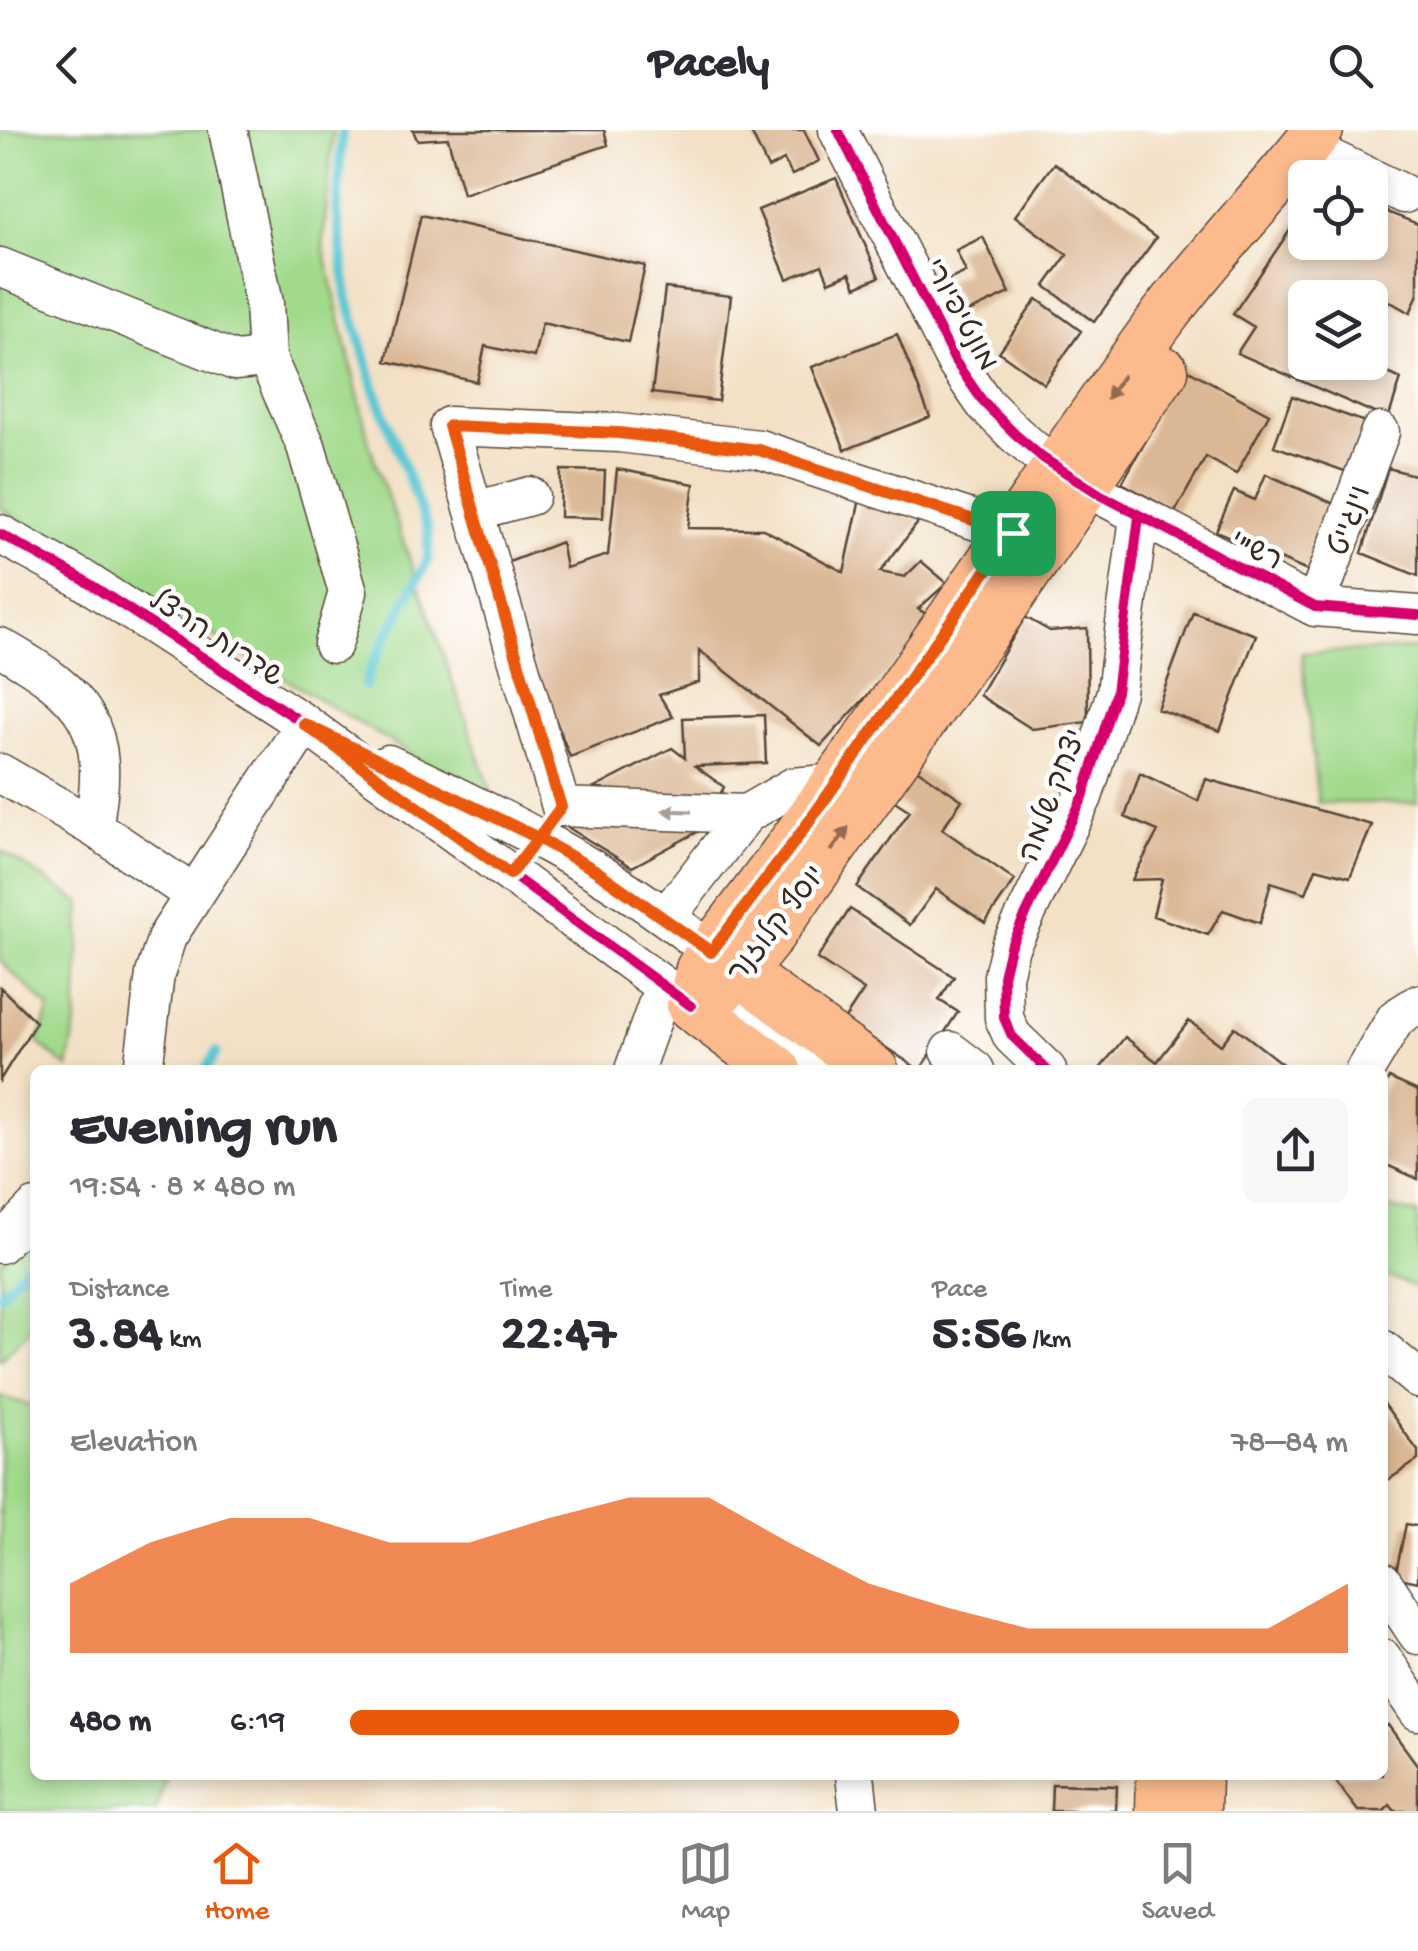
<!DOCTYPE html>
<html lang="en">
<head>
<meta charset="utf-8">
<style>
	:root { --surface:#fff; --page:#f7f7f7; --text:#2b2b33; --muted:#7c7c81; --line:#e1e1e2; --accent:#ea580c }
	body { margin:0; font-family:"Gochi Hand","Playpen Sans Hebrew",sans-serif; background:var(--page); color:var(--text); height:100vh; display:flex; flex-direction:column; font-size:38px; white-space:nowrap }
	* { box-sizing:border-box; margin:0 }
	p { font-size:32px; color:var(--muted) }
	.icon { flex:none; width:55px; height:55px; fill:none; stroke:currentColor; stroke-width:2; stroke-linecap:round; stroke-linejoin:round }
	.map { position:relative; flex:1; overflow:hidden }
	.sheet { position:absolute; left:30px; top:935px; width:1358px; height:715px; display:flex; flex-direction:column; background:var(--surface); border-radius:15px; box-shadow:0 5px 15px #0003 }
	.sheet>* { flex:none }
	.fabs { position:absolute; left:1288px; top:30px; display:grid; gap:20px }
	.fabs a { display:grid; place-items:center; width:100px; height:100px; border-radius:15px; background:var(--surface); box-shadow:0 5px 15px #0003; font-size:50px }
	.pin { position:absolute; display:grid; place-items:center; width:85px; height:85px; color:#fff; margin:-42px; border-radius:20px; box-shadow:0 5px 15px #0006 }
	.round { display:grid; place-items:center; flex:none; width:105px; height:105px; border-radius:15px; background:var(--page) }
	.head { display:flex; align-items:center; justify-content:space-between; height:170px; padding:0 40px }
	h1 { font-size:55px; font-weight:700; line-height:75px }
	.figures { display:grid; grid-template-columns:repeat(3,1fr); gap:15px; height:170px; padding:10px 40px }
	.figures div { display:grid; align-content:center }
	.figures b { font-size:50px; font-weight:700 }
	.figures small { font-size:28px; font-weight:400 }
	.figures p { font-size:28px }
	.chart { height:280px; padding:20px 40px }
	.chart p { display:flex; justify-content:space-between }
	.chart svg { width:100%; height:180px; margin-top:10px; fill:var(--accent); opacity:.7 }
	ul { padding:0 40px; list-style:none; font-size:32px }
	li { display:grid; grid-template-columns:160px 120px 1fr; align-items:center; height:75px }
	li i { height:25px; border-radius:12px; background:var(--accent) }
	header { display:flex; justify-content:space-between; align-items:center; height:130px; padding:0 40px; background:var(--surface); font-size:45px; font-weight:700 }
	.dock { display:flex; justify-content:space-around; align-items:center; height:140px; border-top:2px solid var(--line); background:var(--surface); font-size:28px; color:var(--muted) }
	.dock a { display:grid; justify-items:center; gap:5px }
	.dock .active { color:var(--accent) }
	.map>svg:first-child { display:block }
	.green { fill:#a2da8c; stroke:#6e8255; stroke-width:2.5 }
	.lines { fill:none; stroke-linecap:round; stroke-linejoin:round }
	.stream { stroke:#5bc7d4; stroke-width:10 }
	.building { fill:#dbb895 }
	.minor-casing { stroke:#574537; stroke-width:41 }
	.major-casing { stroke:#574537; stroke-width:51 }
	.minor { stroke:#fff; stroke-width:38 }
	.major { stroke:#fcba8d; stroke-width:48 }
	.cycleway-casing { stroke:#fff; stroke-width:16 }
	.cycleway { stroke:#d6006c; stroke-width:10 }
	.oneway { fill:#926b50 }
	.oneway2 { fill:#a79f9a }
	.route-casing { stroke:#fff; stroke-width:20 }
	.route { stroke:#ea580c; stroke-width:12 }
	.labels { text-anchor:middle; stroke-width:9; stroke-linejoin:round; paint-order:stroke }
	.street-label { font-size:30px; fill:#3b2a1e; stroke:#fff }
</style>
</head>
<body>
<header><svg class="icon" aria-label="back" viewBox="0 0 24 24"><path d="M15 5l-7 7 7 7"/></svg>Pacely<svg class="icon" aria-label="search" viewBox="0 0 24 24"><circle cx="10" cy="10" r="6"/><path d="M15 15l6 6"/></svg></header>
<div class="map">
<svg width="1418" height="1681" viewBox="0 0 1418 1681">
	<rect width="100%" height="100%" fill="#fff"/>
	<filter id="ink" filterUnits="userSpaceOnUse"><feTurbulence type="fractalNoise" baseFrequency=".01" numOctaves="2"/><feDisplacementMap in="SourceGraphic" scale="20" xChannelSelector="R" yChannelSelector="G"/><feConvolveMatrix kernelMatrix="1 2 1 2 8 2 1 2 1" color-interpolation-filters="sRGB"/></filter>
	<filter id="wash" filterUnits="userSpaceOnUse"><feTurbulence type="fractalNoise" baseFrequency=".0048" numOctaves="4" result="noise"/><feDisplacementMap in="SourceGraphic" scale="40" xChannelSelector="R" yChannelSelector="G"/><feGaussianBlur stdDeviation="2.25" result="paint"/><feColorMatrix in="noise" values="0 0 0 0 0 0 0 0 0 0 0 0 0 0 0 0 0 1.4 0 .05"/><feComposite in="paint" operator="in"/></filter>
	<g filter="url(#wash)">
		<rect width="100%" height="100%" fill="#f3e1c6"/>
		<path class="green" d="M 0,0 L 333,0 L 323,115 L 370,317 L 496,675 L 0,378 Z
			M 1418,519 L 1418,673 L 1318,673 L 1302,523 Z
			M 0,720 L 81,773 L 76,893 L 68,938 L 38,913 L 50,878 L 0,831 Z
			M 1383,1078 L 1418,1084 L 1418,1158 L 1383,1145 Z
			M 35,1095 L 35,1194 L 0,1230 L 0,1133 Z
			M 0,1266 L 35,1277 L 35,1645 L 166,1645 L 156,1681 L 0,1681 Z"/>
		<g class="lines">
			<path class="stream" d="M 342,0 L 337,80 L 347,166 L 375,260 L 428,400 L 428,429 L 372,535 L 365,556
				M 205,940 L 216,923
				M 0,1165 L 35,1126"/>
		</g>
		<g id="blocks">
			<path class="building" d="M 413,0 L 604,0 L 608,15 L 463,64 L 448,8 L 417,10 Z
				M 750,0 L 804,0 L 819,31 L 792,45 L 784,30 L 768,38 Z
				M 1054,33 L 1156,108 L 1094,192 L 1045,156 L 1067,125 L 1015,86 Z
				M 836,48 L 879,147 L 856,157 L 850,143 L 829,152 L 822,135 L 787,149 L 758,80 Z
				M 1305,78 L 1305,112 L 1370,112 L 1370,102 L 1382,80 L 1418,94 L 1418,164 L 1410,183 L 1369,160 L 1367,168 L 1305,168 L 1305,232 L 1365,232 L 1401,249 L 1388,289 L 1237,223 L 1254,197 L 1233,184 Z
				M 421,85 L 645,136 L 628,212 L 542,193 L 534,227 L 485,216 L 477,252 L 386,231 Z
				M 983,107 L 1010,163 L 964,184 L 948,150 L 966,142 L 956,120 Z
				M 665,158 L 731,166 L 718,271 L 652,263 Z
				M 1037,169 L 1081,201 L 1044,254 L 999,222 Z
				M 897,204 L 930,287 L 845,320 L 812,237 Z
				M 1172,231 L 1269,284 L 1236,344 L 1206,327 L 1175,382 L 1122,353 L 1148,307 Z
				M 1292,266 L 1368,293 L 1350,343 L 1274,316 Z
				M 1388,338 L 1418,346 L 1418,446 L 1362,423 Z
				M 617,339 L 694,354 L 688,398 L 763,399 L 844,442 L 860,369 L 920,390 L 880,442 L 905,447 L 921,431 L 947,453 L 918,479 L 936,490 L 821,616 L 699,520 L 699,552 L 659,565 L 673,587 L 570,627 L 496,437 L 561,412 L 566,438 L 608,425 Z
				M 561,340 L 605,341 L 603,388 L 560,387 Z
				M 1266,344 L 1343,378 L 1314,444 L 1216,401 L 1234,361 L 1255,370 Z
				M 1193,482 L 1256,505 L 1220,601 L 1157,579 Z
				M 1025,487 L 1050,501 L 1087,498 L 1088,592 L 1032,599 L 979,565 Z
				M 764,585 L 766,633 L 695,636 L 724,657 L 701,700 L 632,737 L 564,695 L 587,662 L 672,618 L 685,628 L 683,588 Z
				M 915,638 L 962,670 L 942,699 L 1015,750 L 985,793 L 936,759 L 910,795 L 857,757 L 910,681 L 893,670 Z
				M 1140,643 L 1198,671 L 1206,649 L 1372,695 L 1350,747 L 1316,738 L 1306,763 L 1271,752 L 1260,793 L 1223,780 L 1208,805 L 1153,786 L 1162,749 L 1132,750 L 1158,701 L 1125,687 Z
				M 850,779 L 954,847 L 939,870 L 958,882 L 920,940 L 844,890 L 864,860 L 817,829 Z
				M 0,857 L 36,892 L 0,950 Z
				M 1189,891 L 1221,915 L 1235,897 L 1290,940 L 1099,940 L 1125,907 L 1157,932 Z
				M 1389,948 L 1418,961 L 1418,1049 L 1382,1033 L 1382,964 Z
				M 1382,1271 L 1418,1321 L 1418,1330 L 1382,1354 Z
				M 1406,1394 L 1418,1396 L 1418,1452 L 1395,1447 Z
				M 1388,1595 L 1418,1636 L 1418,1681 L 1395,1681 L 1390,1675 L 1384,1681 L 1358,1681 L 1331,1645 L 1382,1645 L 1382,1599 Z
				M 1052,1654 L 1117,1656 L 1116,1681 L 1051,1681 Z"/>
		</g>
	</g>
	<g filter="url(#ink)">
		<use href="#blocks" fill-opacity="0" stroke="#574537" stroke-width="2.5"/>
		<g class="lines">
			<g class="minor-casing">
				<path id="minor" d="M 228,0 L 264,173 L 267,228 L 306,316 L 348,462 L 333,514
					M 838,0 L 955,231 L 984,273 L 1015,304 L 1043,328 L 1101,365 L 1315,477 L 1418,485
					M 1306,17 L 1404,64
					M 0,137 L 235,231 L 267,228
					M 474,381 L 530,366
					M 0,404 L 82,449 L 305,594 L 691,876
					M 1315,477 L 1380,302
					M 0,517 C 85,565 113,596 93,697
					M 388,634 C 499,686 610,740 706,818 C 723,831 732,856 747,872 C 772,898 802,918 830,940
					M 0,643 L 93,697 L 193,764
					M 561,677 L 449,296 L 619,303 L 759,319 L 1013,403
					M 561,677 L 746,684 L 793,657 L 837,653
					M 666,787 L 746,684
					M 950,921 L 975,940
					M 143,940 L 155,844 L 167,807 L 305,594
					M 634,940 L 664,856
					M 1047,940 L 1012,906 L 1004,888 L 1003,846 L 1010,817 L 1083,667 L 1116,562 L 1139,387
					M 1365,940 L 1396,888 L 1418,874
					M 0,1114 L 35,1078
					M 1382,1219 L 1418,1249
					M 1382,1451 L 1418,1505
					M 1382,1528 L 1418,1581
					M 855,1645 L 859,1681"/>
			</g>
			<g class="major-casing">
				<path id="major" d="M 714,823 L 874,940
					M 691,876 L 700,839 L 711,821 C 871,616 1010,396 1164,186 C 1213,120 1269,64 1319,0
					M 691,876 C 725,865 744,838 766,811 L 1001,480 L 1164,241
					M 691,876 L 777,940
					M 1160,1681 L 1161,1645
					M 1196,1681 L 1197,1645"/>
			</g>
			<use href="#minor" class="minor"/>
			<use href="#major" class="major"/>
			<g class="cycleway-casing">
				<path id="cycleway" d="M 838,0 L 955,231 L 984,273 L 1015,304 L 1043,328 L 1101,365 L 1315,477 L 1418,485
					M 0,404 L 82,449 L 305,594 L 691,876
					M 1047,940 L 1012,906 L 1004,888 L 1003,846 L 1010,817 L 1083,667 L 1116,562 L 1139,387"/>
			</g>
			<use href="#cycleway" class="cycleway"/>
		</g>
		<defs><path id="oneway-solid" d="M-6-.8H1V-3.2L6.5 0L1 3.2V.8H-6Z" transform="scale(2.5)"/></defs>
		<g class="oneway">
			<use href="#oneway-solid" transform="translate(1115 257) rotate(125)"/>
			<use href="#oneway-solid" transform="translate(840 709) rotate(-54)"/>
		</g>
		<use class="oneway2" href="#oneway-solid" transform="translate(677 681) rotate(-178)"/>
	</g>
	<g class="lines" filter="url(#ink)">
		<g class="route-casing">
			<path id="route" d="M 1013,403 L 759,320 L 619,303 L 449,296 L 561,677 L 538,708 L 304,594 L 510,744 L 538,708 L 595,740 L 711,822 L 801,703 L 1013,403"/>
		</g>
		<use href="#route" class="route"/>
	</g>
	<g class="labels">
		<g class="street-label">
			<text transform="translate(962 184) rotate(61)" y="10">מונטיפיורי</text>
			<text transform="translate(1348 390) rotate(-70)" y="10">וינגייט</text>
			<text transform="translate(1257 419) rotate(27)" y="10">רש"י</text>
			<text transform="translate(217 507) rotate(33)" y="10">שדרות הרצל</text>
			<text transform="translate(1051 665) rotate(-69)" y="10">יצחק שלמה</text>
			<text transform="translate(775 793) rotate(-52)" y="10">יוסף קלוזנר</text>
		</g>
	</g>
</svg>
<div class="fabs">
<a><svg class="icon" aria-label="locate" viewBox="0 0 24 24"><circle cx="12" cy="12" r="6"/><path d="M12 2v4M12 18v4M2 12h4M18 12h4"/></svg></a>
<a><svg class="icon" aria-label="layers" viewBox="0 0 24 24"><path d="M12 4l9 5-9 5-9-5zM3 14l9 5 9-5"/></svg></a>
</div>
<div class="pin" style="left:1013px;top:403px;background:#1e9e55"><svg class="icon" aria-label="arrive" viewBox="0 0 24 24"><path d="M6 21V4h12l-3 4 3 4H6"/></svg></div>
<section class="sheet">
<div class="head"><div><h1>Evening run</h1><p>19:54 · 8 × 480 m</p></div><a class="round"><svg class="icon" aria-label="share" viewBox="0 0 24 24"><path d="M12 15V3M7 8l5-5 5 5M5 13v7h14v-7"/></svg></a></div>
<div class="figures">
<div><p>Distance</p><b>3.84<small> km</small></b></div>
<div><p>Time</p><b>22:47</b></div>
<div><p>Pace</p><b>5:56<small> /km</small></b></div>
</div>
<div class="chart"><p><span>Elevation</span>78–84 m</p>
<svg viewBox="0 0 160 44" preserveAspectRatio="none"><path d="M0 44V27L10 17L20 11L30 11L40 17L50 17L60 11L70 6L80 6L90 17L100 27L110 33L120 38L130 38L140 38L150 38L160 27V44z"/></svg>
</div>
<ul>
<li><b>480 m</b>6:19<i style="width:61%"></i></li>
</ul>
</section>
</div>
<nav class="dock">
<a class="active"><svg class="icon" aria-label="home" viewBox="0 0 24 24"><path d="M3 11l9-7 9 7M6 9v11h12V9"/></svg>Home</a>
<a><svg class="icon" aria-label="map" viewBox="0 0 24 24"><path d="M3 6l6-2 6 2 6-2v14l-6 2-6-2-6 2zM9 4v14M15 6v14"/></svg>Map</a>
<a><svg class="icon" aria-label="saved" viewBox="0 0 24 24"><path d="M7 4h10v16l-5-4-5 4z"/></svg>Saved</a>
</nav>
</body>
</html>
